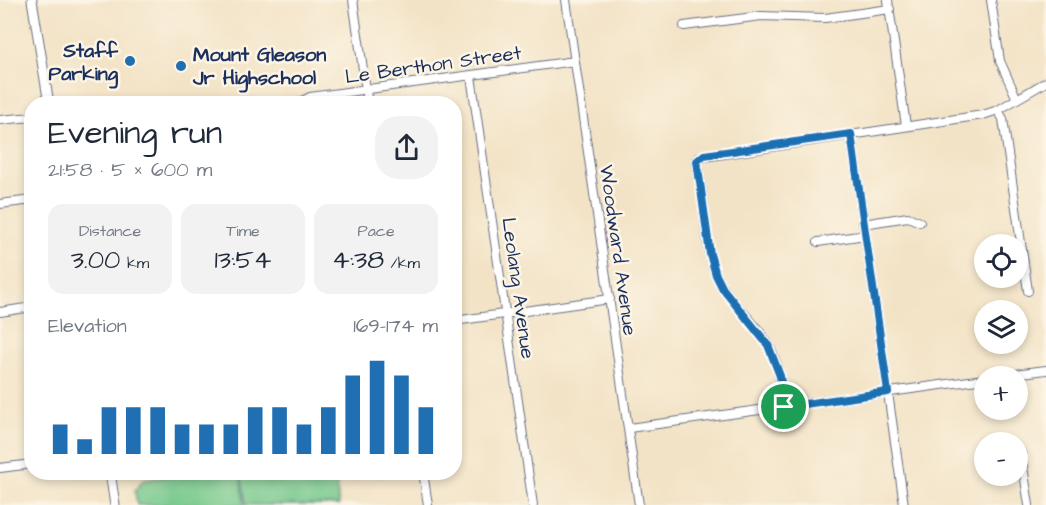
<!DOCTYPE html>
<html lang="en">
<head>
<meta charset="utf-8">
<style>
	:root { --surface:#fff; --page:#f2f2f3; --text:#1f2937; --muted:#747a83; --accent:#1f6fb2 }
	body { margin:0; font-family:"Architects Daughter",sans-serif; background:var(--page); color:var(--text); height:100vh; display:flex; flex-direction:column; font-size:22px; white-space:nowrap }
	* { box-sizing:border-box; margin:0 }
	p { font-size:20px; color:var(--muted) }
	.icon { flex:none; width:33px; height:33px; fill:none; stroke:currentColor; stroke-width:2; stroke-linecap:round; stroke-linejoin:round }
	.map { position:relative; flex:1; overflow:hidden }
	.details { position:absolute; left:24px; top:96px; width:438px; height:384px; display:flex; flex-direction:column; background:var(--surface); border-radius:24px; box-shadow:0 3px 9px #0003 }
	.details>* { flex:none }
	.buttons { position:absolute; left:974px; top:234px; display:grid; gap:12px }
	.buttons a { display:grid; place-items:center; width:54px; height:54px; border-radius:50%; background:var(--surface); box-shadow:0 3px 9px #0003; font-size:30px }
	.pin { position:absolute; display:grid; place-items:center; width:51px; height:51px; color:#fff; margin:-26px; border:3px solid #fff; border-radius:50%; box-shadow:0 2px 6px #0007 }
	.round { display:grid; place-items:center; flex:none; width:63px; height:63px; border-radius:24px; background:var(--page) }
	.overview { display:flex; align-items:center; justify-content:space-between; height:102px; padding:0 24px }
	h1 { font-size:33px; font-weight:600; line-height:45px }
	.figures { display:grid; grid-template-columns:repeat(3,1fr); gap:9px; height:102px; padding:6px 24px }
	.figures div { display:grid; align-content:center; border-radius:15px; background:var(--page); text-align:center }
	.figures b { font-size:26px; font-weight:600 }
	.figures small { font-size:16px; font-weight:400 }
	.figures p { font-size:16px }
	.chart { height:168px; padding:12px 24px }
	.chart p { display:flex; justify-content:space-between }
	.chart svg { width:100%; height:108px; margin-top:6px; stroke:var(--accent); stroke-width:6 }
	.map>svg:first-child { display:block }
	.green { fill:#75c88b; stroke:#487c74; stroke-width:1.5 }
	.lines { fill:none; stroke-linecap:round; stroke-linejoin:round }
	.minor-casing { stroke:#676e82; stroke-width:10 }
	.tertiary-casing { stroke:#676e82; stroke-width:11 }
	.minor { stroke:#fff; stroke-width:8 }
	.tertiary { stroke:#fff; stroke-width:9 }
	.route-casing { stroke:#fff; stroke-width:12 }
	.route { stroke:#1f6fb2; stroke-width:8 }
	.poi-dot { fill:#1f6fb2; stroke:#fcf5e5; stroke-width:2 }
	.labels { text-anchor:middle; stroke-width:5; stroke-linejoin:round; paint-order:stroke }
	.poi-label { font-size:20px; font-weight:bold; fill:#1b2f5e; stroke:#fcf5e5; text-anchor:end }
	.street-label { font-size:20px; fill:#1b2f5e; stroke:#fcf5e5 }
</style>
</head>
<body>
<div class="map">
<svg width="1046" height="505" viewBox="0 0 1046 505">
	<rect width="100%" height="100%" fill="#fcf5e5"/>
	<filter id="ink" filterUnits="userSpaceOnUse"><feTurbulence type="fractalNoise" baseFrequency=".0167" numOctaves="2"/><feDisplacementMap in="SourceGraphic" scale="12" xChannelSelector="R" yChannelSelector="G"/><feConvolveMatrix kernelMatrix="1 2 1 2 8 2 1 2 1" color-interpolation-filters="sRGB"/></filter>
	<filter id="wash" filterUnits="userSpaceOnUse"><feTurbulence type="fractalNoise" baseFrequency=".008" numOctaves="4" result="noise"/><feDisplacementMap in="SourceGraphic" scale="24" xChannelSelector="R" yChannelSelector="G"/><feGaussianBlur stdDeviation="1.35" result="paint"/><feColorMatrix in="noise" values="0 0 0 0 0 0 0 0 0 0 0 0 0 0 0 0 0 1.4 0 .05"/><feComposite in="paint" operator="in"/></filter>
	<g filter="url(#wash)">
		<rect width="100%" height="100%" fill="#f3e3c6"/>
		<path class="green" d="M 189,473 L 240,473 L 244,505 L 137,505 L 135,491 L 143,480 Z
			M 241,473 L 335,473 L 339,505 L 246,505 Z"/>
	</g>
	<g filter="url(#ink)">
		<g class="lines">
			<g class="minor-casing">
				<path id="minor" d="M 353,0 L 368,104
					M 566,0 L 639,505
					M 888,0 L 906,126
					M 991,0 L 1000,61 L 1017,99
					M 684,26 L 761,16 L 825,18 L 890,9
					M 471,76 L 533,505
					M 296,104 L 310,97 L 575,61
					M 998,110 L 1003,119 L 1028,291
					M 0,120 L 32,117
					M 851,134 L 904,505
					M 0,204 L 32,200
					M 863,224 L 908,217 L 920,222
					M 818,242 L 865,235
					M 0,312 L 32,307
					M 454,321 L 610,299
					M 1000,376 L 1046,370
					M 784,407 C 781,385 779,363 768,344 C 754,319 727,302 716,274 C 702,240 707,201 697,165 L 698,158 L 983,115 L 998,110 L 1046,82
					M 629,428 L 984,379
					M 1021,454 L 1029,505
					M 0,468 L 32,464
					M 423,472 L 428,505"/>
			</g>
			<g class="tertiary-casing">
				<path id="tertiary" d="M 32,0 L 49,104
					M 110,472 L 115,505"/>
			</g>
			<use href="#minor" class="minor"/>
			<use href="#tertiary" class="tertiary"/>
		</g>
	</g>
	<g class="lines" filter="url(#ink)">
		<g class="route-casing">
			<path id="route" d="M 851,134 L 888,392 L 784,407 L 780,376 L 768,345 L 723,289 L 716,275 L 710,254 L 697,161 L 704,155 Z"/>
		</g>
		<use href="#route" class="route"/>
	</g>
	<g class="poi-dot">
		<circle cx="130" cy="61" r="6"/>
		<circle cx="181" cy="66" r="6"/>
	</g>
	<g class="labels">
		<g class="poi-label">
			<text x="118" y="57">Staff<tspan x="118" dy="23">Parking</tspan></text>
			<text x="193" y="61" text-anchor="start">Mount Gleason<tspan x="193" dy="23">Jr Highschool</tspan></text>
		</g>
		<g class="street-label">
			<text transform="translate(433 64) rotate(-8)" y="7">Le Berthon Street</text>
			<text transform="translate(619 250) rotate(82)" y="7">Woodward Avenue</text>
			<text transform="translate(519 288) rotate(82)" y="7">Leolang Avenue</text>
		</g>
	</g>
</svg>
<div class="buttons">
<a><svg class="icon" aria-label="locate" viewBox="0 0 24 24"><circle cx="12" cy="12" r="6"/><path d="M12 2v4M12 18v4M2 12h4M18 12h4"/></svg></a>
<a><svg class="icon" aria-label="layers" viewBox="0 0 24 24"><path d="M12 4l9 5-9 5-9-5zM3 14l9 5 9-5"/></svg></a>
<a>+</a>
<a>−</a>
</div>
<div class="pin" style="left:784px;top:407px;background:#1e9e55"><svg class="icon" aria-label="arrive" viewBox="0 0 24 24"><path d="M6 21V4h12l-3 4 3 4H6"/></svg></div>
<section class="details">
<div class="overview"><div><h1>Evening run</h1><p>21:58 · 5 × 600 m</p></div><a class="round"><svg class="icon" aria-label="share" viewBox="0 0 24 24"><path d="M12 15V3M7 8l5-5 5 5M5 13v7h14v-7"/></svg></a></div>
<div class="figures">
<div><p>Distance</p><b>3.00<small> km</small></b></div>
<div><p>Time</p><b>13:54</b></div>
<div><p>Pace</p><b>4:38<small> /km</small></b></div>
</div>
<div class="chart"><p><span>Elevation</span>169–174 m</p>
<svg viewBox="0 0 160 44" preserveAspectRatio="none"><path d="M5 44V32M15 44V38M25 44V25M35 44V25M45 44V25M55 44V32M65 44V32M75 44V32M85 44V25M95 44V25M105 44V32M115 44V25M125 44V12M135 44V6M145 44V12M155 44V25"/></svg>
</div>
</section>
</div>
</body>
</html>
